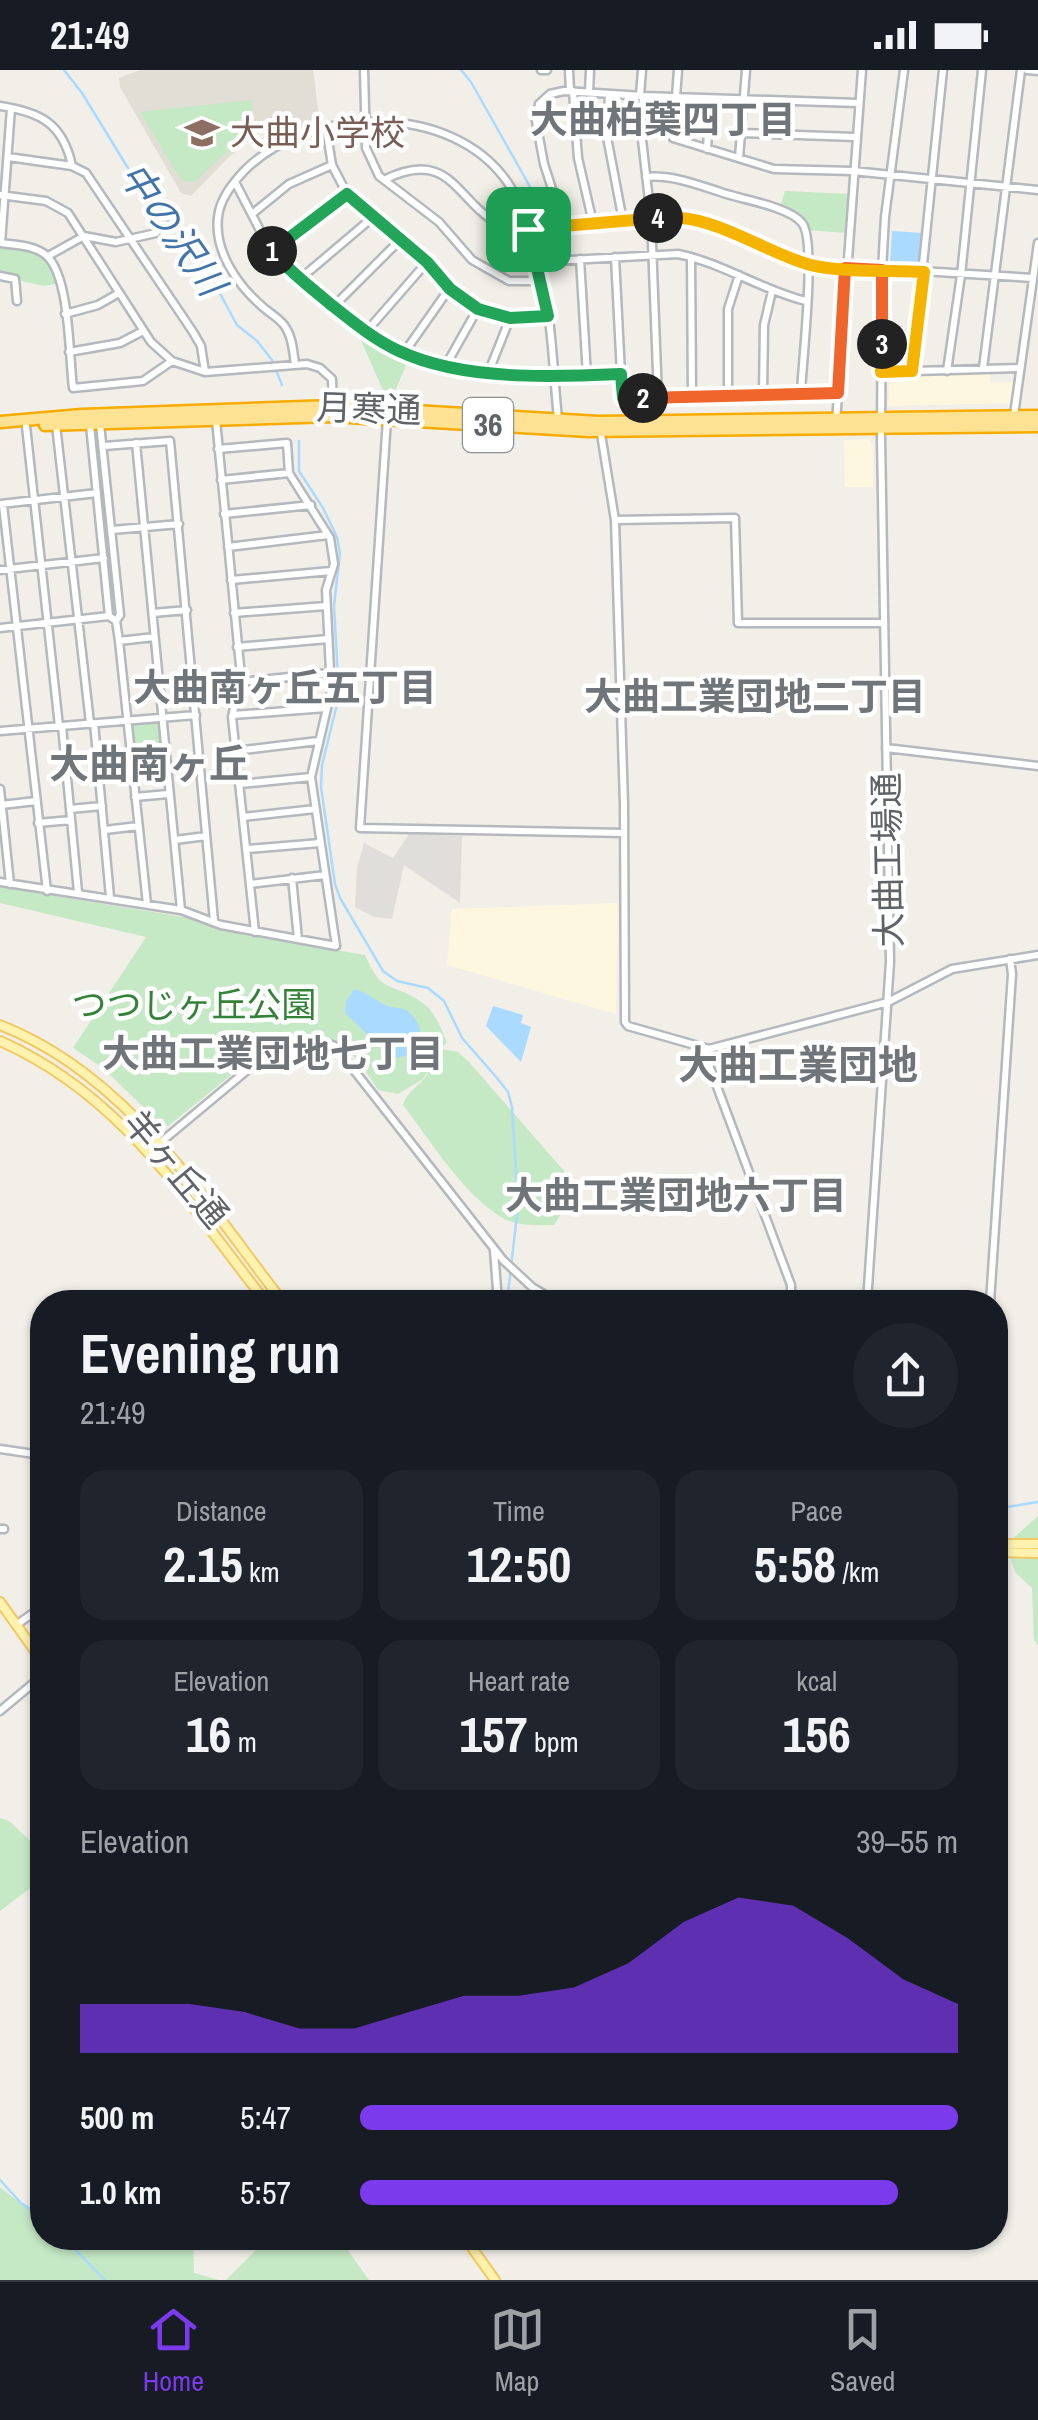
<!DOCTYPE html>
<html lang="en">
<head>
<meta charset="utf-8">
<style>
	:root { --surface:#171b24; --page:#20242c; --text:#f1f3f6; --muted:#9ea1a6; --line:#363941; --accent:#7c3aed }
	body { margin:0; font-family:"Archivo Narrow","Noto Sans JP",sans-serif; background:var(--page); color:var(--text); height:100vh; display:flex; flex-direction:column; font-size:38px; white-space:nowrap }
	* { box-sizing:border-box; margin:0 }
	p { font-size:32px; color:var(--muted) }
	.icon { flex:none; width:55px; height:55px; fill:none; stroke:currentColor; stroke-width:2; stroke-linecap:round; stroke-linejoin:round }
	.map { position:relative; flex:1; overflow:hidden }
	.details { position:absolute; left:30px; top:1220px; width:978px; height:960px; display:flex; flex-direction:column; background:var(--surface); border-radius:40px; box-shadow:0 2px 8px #0004 }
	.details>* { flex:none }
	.pin { position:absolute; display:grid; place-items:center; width:85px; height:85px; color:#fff; margin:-42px; border-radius:20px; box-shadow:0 5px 15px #0006 }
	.km { position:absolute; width:50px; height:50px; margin:-25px; border-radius:50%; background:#222; color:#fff; font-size:28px; line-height:50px; text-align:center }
	.round { display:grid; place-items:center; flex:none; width:105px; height:105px; border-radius:52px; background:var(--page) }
	.headline { display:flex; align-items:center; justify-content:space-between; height:170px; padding:0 50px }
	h1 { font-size:55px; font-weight:700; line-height:75px }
	.metrics { display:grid; grid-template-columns:repeat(3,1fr); gap:15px; height:170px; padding:10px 50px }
	.metrics div { display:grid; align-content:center; border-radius:25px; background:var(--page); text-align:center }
	.metrics b { font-size:50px; font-weight:700 }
	.metrics small { font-size:28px; font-weight:400 }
	.metrics p { font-size:28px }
	.chart { height:280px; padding:20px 50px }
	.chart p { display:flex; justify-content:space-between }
	.chart svg { width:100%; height:180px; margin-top:10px; fill:var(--accent); opacity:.7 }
	ul { padding:0 50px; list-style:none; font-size:32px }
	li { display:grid; grid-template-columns:160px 120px 1fr; align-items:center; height:75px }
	li i { height:25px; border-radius:12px; background:var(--accent) }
	.status { display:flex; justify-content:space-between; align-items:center; height:70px; padding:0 50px; background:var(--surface); direction:ltr }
	.status svg { height:28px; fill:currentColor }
	.tab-bar { display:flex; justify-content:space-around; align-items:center; height:140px; border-top:2px solid var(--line); background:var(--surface); font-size:28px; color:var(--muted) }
	.tab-bar a { display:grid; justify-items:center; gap:5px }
	.tab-bar .active { color:var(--accent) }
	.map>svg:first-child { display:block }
	.commercial { fill:#fef7e0 }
	.industrial { fill:#e0deda }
	.education { fill:#e1ded6 }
	.green { fill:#c5e8c5 }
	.water { fill:#aadaff }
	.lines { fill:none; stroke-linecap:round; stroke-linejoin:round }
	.stream { stroke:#aadaff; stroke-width:2.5 }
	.minor-casing { stroke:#b5b8bc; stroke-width:11 }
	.major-casing { stroke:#f2c960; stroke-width:12 }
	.highway-casing { stroke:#f9ab00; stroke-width:15 }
	.minor { stroke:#fff; stroke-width:6 }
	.major { stroke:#fff2af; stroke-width:8 }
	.highway { stroke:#fde293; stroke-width:10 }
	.split-1-casing { stroke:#fff; stroke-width:20 }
	.split-2-casing { stroke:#fff; stroke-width:20 }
	.split-3-casing { stroke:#fff; stroke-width:20 }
	.split-4-casing { stroke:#fff; stroke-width:20 }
	.split-5-casing { stroke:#fff; stroke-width:20 }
	.split-1 { stroke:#22a559; stroke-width:12 }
	.split-2 { stroke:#22a559; stroke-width:12 }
	.split-3 { stroke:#f0652b; stroke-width:12 }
	.split-4 { stroke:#f5b400; stroke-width:12 }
	.split-5 { stroke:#f5b400; stroke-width:12 }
	.labels { text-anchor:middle; stroke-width:9; stroke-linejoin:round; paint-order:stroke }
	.shield { fill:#fff; stroke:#8f9295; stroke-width:2.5 }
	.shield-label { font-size:32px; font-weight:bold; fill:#5f6368 }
	.education-label { font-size:35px; fill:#785e54; stroke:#fff; text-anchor:start }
	.street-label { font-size:35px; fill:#5f6368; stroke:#fff }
	.park-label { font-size:35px; fill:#348238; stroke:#fff }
	.neighbourhood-label { font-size:38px; font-weight:bold; fill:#70757a; stroke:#fff }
	.water-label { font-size:38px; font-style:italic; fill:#4174aa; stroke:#fff }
	.quarter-label { font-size:40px; font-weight:bold; fill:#70757a; stroke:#fff }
</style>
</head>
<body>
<div class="status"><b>21:49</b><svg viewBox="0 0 49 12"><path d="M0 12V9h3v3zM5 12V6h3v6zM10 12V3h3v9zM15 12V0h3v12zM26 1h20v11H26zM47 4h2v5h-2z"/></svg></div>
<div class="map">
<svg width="1038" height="2210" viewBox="0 0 1038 2210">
	<rect width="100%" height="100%" fill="#f1efe8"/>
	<path class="commercial" d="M 990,304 L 990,313 L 1014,312 L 1012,333 L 888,336 L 890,306 Z
		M 869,369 L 873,376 L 873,417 L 845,417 L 844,370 Z
		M 618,833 L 616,944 L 447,895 L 452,839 Z"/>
	<path class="industrial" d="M 409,764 L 462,766 L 460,833 L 404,795 L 392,849 L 374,847 L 355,837 L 357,798 L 364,773 L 393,788 Z"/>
	<path class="education" d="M 140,0 L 313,0 L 320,54 L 300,58 L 274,71 L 269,70 L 267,57 L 229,87 L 191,126 L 181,123 L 120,17 L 119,8 Z"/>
	<path class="green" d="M 252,30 L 253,56 L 195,112 L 181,110 L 140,42 Z
		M 785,121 L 851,124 L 848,163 L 805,160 L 802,153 L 779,140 Z
		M 0,175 C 39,178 42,178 60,213 L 44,216 L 0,206 Z
		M 355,257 L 409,288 L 392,328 L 382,318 Z
		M 162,647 L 168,710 L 133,713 L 127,650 Z
		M 0,817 L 190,848 L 224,861 L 365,885 C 383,926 390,911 420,931 C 435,941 440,956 447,972 L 441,979 L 458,982 L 469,992 L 571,1109 C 570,1127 564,1141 554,1155 C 536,1155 517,1157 501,1147 C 463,1124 430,1070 403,1035 C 409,1017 424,1016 429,999 L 423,1009 L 398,1024 L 378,1020 L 359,991 L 335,971 L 319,965 L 300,964 L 277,968 L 168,1056 L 161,1054 L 103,998 L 73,978 L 146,867 L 0,833 Z
		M 1038,1446 L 1038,1575 L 1034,1570 L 1032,1518 L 1015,1502 L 1007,1474 Z
		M 0,1748 L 9,1751 L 42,1782 L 42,1809 L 0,1841 Z
		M 0,2117 L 42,2150 L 42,2168 L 193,2168 L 194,2203 L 219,2210 L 0,2210 Z
		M 268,2168 L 339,2168 L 369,2210 L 226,2210 Z"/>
	<path class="water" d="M 892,161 L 923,163 L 921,194 L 890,193 Z
		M 354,919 C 368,922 377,933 391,937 C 400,939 405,937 412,945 C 430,964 416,991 391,987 L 345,943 L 346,932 Z
		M 493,936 L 523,945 L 521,953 L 531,957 L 521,992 L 486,956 Z"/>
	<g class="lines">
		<path class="stream" d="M 64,0 L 82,23 L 139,116 L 204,194 L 237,255 L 257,271 L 272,290 L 282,315
			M 461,0 L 471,12 L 529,115 L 538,136
			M 299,371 L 299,401 L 323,438 L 337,467 L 340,483 L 334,536 L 339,626 L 322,695 L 321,717 L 335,814 L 340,828 L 383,901 L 397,911 L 428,918 L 444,931 L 462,968 L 497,1008 L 508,1022 L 512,1037 L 518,1136 L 507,1232
			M 998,1451 L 1007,1437 L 1038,1432
			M 0,2110 L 21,2133 L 42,2147
			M 64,2168 L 105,2210"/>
		<g class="minor-casing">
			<path id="minor" d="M 364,0 L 366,78 L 379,106 L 439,152 L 472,190 L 509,211 L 537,211
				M 541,0 L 547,0
				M 569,0 L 570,21
				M 678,0 L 673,68 L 774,99 L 853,101 L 1038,120
				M 1027,0 L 1038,1
				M 573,21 L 578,88 L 593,153
				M 589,22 L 590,0
				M 609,24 L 607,67 L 623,151
				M 640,26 L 642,0
				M 643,26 L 641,61 L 651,148 L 658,327
				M 0,36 C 40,42 63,53 72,96
				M 11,38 L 1,173 C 16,175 35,175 47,186 C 70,208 69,286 73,318 L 143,311 L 172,291
				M 326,58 L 332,95 L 347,124 L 427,192 L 449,219 L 477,239 L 498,246 L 548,247
				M 741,63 L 855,67
				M 707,79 L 710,29
				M 8,87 L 72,96 L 86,103 L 193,262 L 201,276 L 205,302
				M 739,88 L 746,0
				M 646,107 C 674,104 703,117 730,125 C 747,130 791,138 802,153 C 817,171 802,293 801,323
				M 384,110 C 462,71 457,153 521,160 L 666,147 L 716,156 L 809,194 L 1033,208
				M 235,112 L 264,168 L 284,195 L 366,262 L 389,276 L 425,289 L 465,298 L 554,308 L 621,304 L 623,329 L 838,323
				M 0,125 L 46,131 L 68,143 L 151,272 L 172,291 L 205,302 L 307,294 L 320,298 L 332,309 L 333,337
				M 252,144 L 289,114 L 332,95
				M 564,156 L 544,94 L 536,51 L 539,34 L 550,24 L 564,21 L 643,26 L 858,33
				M 271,180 L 347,124
				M 48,186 L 84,166 L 116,172 L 156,163
				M 615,187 L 621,304
				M 691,187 L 692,326
				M 580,189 L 587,306
				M 534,192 L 678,184 C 723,193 761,220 806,231
				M 0,206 L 15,209 L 17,231
				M 300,209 L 372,148
				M 334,236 L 400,170
				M 65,244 L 98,235 L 119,223
				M 366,262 L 427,192
				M 69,282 L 120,273 L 143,261
				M 404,283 L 449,219
				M 295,294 C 293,282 293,269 286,258 C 282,250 271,244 264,238 C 238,216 214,182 218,147 C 220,129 232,114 244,101 C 309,35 452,31 508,113 C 526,140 529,169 535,200 C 538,212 545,223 547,235 C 553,272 554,311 558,349
				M 446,295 L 477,240
				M 983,298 L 1021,0
				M 489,301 L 510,248
				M 912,301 L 943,0
				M 947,301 L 961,205 L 982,0
				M 881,302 L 1019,298
				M 763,324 L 764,255 L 772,221
				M 728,325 L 728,239 L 739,205
				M 1014,345 L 1038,173
				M 387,349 L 360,758 L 624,763
				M 216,350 L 241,606 L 232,647 L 255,862
				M 836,352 L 862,0
				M 100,354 L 120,545 L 116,551
				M 56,355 L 90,653
				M 90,355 L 109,546 L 116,551 L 119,571 L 147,834
				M 26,356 L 59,656
				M 600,358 L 615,450 L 624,734 L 625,952 L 628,956 L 709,979 L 888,932 L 952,899 L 1038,885
				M 136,373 L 181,840
				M 104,376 L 170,371 L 214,851
				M 221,410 L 289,403
				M 1,434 L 97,423
				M 3,435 L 47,821
				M 224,444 L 311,435
				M 615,450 L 735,448 L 738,553 L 883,553
				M 112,460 L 179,454
				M 228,477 L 328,465
				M 0,500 L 104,488
				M 231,510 L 331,501
				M 153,543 L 187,540
				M 234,543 L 326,536
				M 0,558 L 109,546
				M 119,571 L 154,567
				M 237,577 L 328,569
				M 240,612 L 330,603
				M 233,645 L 326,638
				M 94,653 L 110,827
				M 62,656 L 78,822
				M 0,661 L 196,645
				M 886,678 L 1038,696
				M 235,681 L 318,671
				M 240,714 L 311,707
				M 0,719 L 10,814
				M 135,727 L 168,724
				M 1,735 L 36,731
				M 70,739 L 102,736
				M 243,747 L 315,739
				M 38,753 L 71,750
				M 105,760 L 138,756
				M 175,770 L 206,766
				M 247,779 L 320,773
				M 292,808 L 298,869
				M 0,812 L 181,840 L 221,855 L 336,876 L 311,707 L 331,621 L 326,520 L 334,494 L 330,468 L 289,403 L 287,373 L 218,379
				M 250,814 L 325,805
				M 703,979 L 791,1215 L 791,1232
				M 149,1082 L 275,977 C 297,968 313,968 335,976 L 503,1190 L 532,1217 L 557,1232
				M 494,1180 L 498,1232
				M 867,1232 L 890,892 L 881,368 L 882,200 L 885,147 L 904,0
				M 990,1232 L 1012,904 L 1010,889
				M 0,1379 L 41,1385
				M 0,1459 L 4,1459
				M 16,1555 L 42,1537
				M 0,1641 L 42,1606"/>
		</g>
		<g class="major-casing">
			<path id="major" d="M 0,955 C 128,1005 203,1129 283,1232
				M 0,971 C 124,1026 185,1130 266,1232
				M 995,1474 L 1038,1474
				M 995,1482 L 1038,1483
				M 0,1532 L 42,1591
				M 465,2168 L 495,2210"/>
		</g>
		<g class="highway-casing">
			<path id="highway" d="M 0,352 L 82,345 L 333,336 L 599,352 L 1038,346
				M 45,355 L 332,346 L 588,361 L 1038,356"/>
		</g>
		<use href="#minor" class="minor"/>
		<use href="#major" class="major"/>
		<use href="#highway" class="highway"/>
	</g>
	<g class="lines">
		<g class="split-1-casing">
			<path id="split-1" d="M 272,181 L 347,124 L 427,192 L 450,219 L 478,239 L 510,248 L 548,246 L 528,159"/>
		</g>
		<g class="split-2-casing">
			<path id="split-2" d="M 272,181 C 289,201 309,216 329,233 C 352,251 373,269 399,281 C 463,311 553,307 621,304 L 623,328 L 643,328"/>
		</g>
		<g class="split-3-casing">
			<path id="split-3" d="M 643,328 L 838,323 L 845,198 L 882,200 L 882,274"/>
		</g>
		<g class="split-4-casing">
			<path id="split-4" d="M 658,148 C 711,142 758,179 807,194 C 837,203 891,200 924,202 L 912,301 L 881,302 L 882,274"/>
		</g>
		<g class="split-5-casing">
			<path id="split-5" d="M 528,159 L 658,148"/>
		</g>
		<use href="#split-1" class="split-1"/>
		<use href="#split-2" class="split-2"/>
		<use href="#split-3" class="split-3"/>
		<use href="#split-4" class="split-4"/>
		<use href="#split-5" class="split-5"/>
	</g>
	<defs>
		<g id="school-bare" transform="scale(2.7)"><path d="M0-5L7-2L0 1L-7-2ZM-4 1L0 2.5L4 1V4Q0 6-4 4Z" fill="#8d6e63" stroke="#fff" stroke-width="2.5" paint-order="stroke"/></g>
	</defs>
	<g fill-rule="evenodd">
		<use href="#school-bare" x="202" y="63"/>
	</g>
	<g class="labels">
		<rect class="shield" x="463" y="328" width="50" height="54" rx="8"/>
		<g class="shield-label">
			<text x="488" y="366">36</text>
		</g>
		<g class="education-label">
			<text x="230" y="75">大曲小学校</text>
		</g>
		<g class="street-label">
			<text transform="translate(369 339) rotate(2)" y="12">月寒通</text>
			<text transform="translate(888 790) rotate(-91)" y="12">大曲工場通</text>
			<text transform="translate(176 1099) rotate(50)" y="12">羊ヶ丘通</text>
		</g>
		<g class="park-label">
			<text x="194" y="947">つつじヶ丘公園</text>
		</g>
		<g class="neighbourhood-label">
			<text x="663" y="63">大曲柏葉四丁目</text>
			<text x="285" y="631">大曲南ヶ丘五丁目</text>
			<text x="755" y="640">大曲工業団地二丁目</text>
			<text x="273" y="997">大曲工業団地七丁目</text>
			<text x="676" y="1139">大曲工業団地六丁目</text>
		</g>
		<g class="water-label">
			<text transform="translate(172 159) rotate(55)" y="13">中の沢川</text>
		</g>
		<g class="quarter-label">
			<text x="149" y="708">大曲南ヶ丘</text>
			<text x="798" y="1009">大曲工業団地</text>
		</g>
	</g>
</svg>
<div class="pin" style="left:528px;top:159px;background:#1e9e55"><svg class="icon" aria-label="arrive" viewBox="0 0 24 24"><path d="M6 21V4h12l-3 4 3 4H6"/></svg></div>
<b class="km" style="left:272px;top:181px">1</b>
<b class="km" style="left:643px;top:328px">2</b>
<b class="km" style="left:882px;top:274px">3</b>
<b class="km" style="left:658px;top:148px">4</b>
<section class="details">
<div class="headline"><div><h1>Evening run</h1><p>21:49</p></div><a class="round"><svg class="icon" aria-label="share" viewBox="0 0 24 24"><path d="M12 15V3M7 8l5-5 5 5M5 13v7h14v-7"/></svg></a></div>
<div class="metrics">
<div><p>Distance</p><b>2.15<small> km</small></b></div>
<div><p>Time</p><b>12:50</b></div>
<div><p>Pace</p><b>5:58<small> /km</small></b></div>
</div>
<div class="metrics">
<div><p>Elevation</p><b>16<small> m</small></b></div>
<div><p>Heart rate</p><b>157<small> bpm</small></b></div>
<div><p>kcal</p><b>156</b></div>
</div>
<div class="chart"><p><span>Elevation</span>39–55 m</p>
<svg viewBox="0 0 160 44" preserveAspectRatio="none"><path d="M0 44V32L10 32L20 32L30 34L40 38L50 38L60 34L70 30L80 30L90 28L100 22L110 12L120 6L130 8L140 16L150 26L160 32V44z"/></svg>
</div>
<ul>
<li><b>500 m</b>5:47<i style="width:100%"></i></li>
<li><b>1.0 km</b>5:57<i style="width:90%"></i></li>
</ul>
</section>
</div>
<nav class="tab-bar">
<a class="active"><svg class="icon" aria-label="home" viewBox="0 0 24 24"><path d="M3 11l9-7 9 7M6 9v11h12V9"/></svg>Home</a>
<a><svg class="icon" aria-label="map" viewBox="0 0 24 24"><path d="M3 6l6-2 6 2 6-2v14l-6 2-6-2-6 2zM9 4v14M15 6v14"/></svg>Map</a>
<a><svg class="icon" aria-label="saved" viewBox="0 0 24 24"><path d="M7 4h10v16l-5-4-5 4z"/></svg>Saved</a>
</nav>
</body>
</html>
